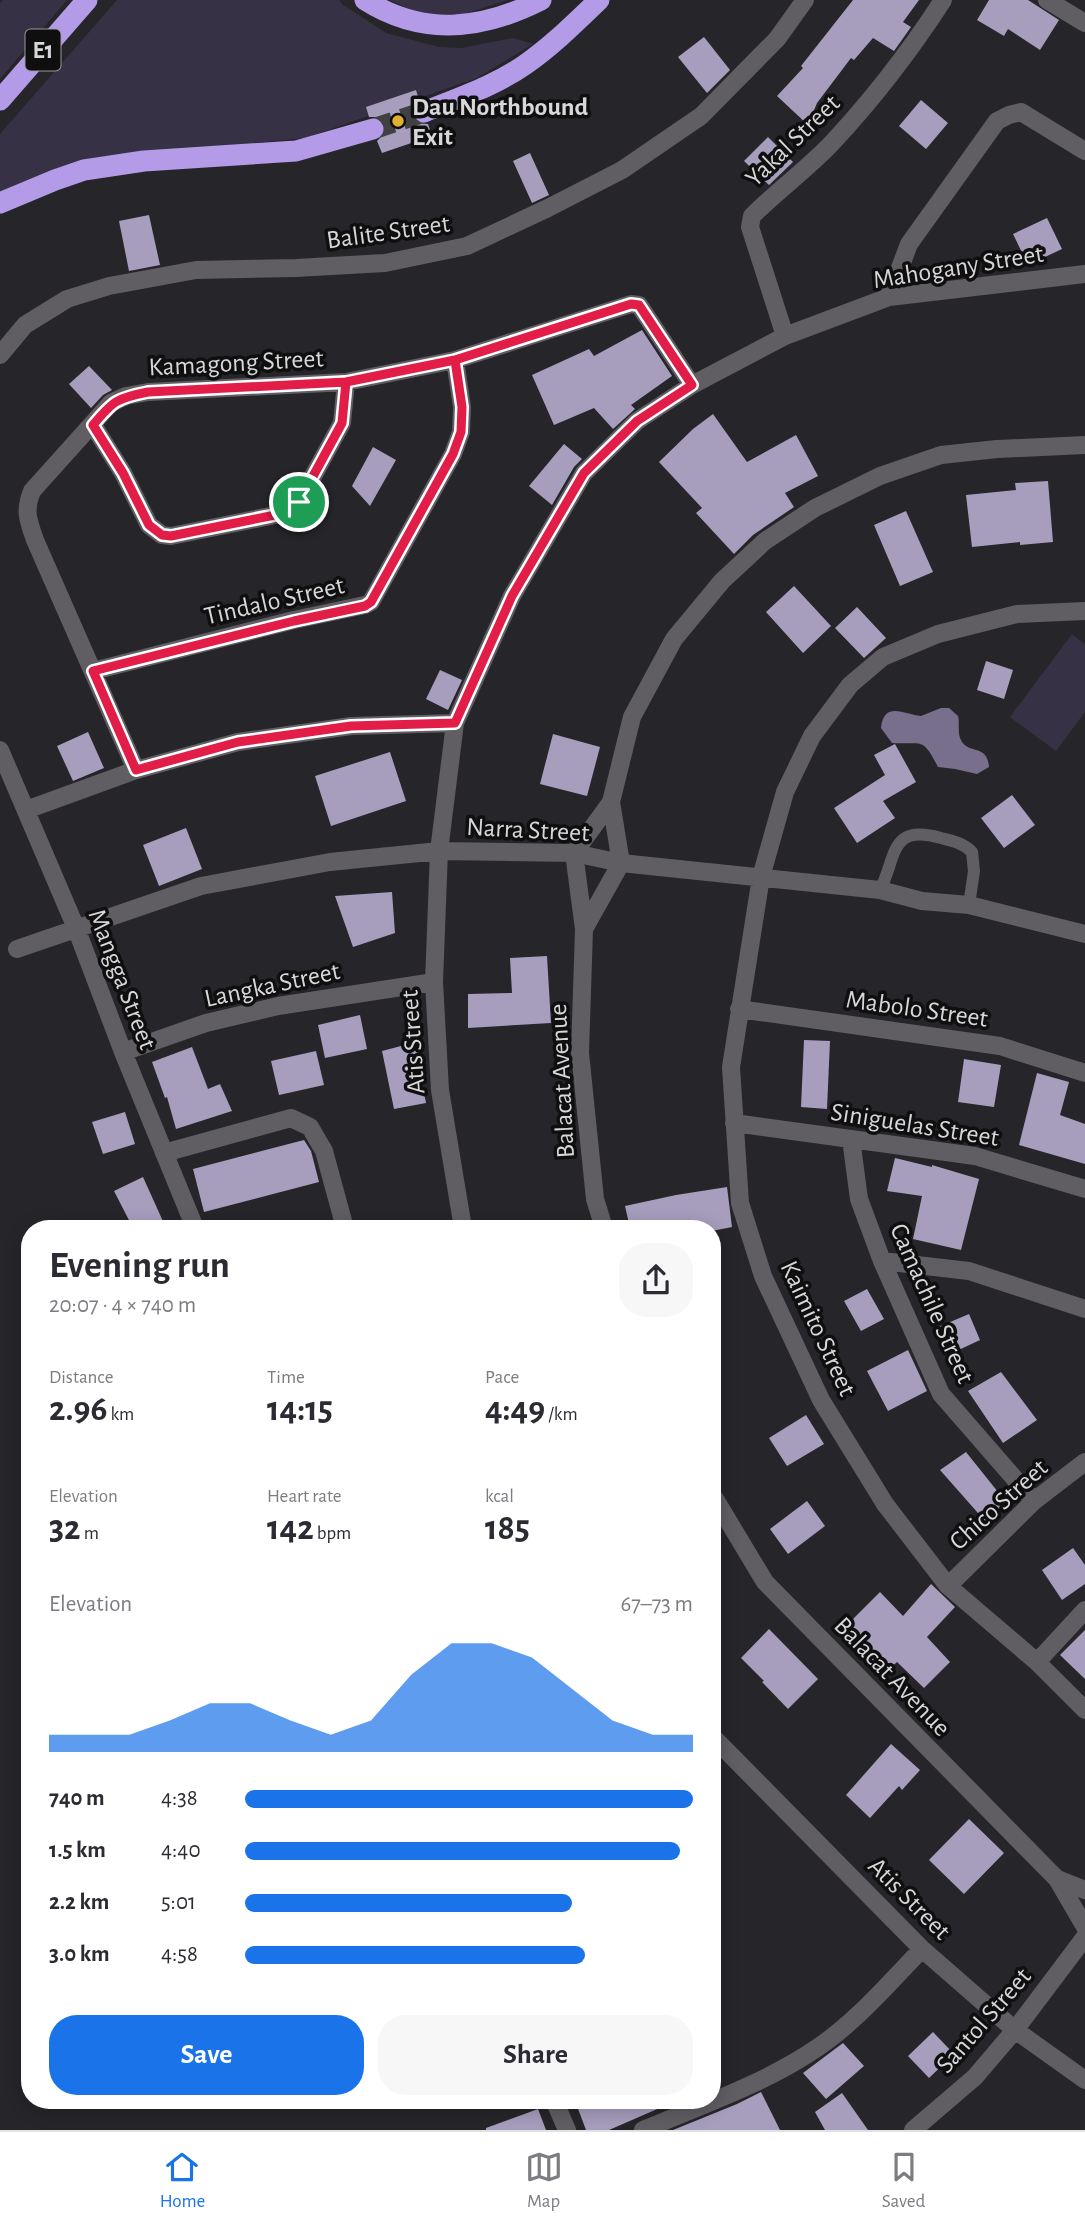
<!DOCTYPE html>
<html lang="en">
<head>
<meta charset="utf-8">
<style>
	:root { --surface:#fff; --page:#f7f7f7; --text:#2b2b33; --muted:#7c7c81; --line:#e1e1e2; --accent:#1a73e8 }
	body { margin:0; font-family:"Alegreya Sans",sans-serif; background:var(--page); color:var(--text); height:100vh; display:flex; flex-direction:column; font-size:26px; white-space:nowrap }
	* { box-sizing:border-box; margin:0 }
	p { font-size:23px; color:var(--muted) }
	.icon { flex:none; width:38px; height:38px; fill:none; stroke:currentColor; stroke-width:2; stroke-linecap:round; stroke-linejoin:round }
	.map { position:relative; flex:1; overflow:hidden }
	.sheet { position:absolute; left:21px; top:1220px; width:700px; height:889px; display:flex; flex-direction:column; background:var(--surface); border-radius:28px; box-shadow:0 4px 18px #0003 }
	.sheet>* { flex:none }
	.pin { position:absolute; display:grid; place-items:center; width:60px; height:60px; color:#fff; margin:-30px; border:4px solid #fff; border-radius:50%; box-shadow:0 2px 7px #0007 }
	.round { display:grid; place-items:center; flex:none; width:74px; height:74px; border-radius:28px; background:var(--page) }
	.headline { display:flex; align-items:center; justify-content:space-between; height:119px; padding:0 28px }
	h1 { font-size:38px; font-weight:600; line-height:52px }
	.metrics { display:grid; grid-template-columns:repeat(3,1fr); gap:10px; height:119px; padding:7px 28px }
	.metrics div { display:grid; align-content:center }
	.metrics b { font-size:35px; font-weight:600 }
	.metrics small { font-size:19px; font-weight:400 }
	.metrics p { font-size:19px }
	.chart { height:196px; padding:14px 28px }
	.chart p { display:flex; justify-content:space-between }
	.chart svg { width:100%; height:126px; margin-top:7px; fill:var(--accent); opacity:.7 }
	.action { display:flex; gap:14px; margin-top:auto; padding:14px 28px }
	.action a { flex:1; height:80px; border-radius:28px; background:var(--accent); color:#fff; font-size:28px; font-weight:600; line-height:80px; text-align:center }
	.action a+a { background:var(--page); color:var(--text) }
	ul { padding:0 28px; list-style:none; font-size:23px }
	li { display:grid; grid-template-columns:112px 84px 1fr; align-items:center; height:52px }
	li i { height:18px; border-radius:9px; background:var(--accent) }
	.dock { display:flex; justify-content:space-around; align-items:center; height:98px; border-top:2px solid var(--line); background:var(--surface); font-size:19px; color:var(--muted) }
	.dock a { display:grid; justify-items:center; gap:4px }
	.dock .selected { color:var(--accent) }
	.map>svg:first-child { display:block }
	.green { fill:#373145 }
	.water { fill:#786f8d }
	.building { fill:#a79ebe }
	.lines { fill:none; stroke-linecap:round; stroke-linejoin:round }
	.motorway-tunnel { stroke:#414043; stroke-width:21; stroke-dasharray:21 10; stroke-linecap:butt }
	.service { stroke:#605e63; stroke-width:12 }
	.minor { stroke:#605e63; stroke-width:18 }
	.tertiary { stroke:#605e63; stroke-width:18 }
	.motorway { stroke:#b39be8; stroke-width:21 }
	.route-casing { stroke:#fff; stroke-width:14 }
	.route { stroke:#e11d48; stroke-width:9 }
	.poi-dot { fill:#deb133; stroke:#0f0f10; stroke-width:2.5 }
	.labels { text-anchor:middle; stroke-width:7; stroke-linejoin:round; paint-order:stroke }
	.shield { fill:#0f0f10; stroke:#9b9a9d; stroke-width:2 }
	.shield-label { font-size:24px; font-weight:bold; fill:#d7d6d9 }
	.poi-label { font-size:26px; font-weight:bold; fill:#d7d6d9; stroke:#0f0f10; text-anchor:start }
	.street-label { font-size:26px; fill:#d7d6d9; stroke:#0f0f10 }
</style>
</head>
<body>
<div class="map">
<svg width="1085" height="2130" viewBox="0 0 1085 2130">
	<rect width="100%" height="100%" fill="#262529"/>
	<path class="green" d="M 3,0 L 67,0 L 0,79 L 0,3 Z
		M 117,0 L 339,0 L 342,4 L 386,33 L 439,47 L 461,48 L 513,38 L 533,44 L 477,78 L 305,138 L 107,157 L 0,195 L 0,134 Z
		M 390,0 L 508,0 L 461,15 L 417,13 Z
		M 1072,634 L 1085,644 L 1085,712 L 1056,751 L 1010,717 Z"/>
	<path class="water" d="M 941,708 L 949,708 L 958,716 C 960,723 957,733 961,740 C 968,755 987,743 989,767 L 977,774 L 955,769 L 938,767 C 922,736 923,745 892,743 L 881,728 C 884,700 905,715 921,716 Z"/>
	<path class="building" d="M 853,0 L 919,0 L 903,22 L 911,27 L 894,51 L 873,38 L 854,60 L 851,58 L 817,103 L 808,125 L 777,96 L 803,68 L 801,66 Z
		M 989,0 L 1028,0 L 1059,20 L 1040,50 L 1008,29 L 1004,36 L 977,20 Z
		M 704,37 L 730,70 L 707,93 L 678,57 Z
		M 416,90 L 419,100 L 413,104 L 412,116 L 416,123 L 428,124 L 432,136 L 382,153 L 377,141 L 385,133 L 385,125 L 377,117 L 369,117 L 366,107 Z
		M 921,100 L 948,123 L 926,149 L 899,126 Z
		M 768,137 L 793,162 L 769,185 L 744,161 Z
		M 530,153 L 549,195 L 532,203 L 513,161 Z
		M 149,215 L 160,265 L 129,271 L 119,221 Z
		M 1047,218 L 1062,249 L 1028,265 L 1013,234 Z
		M 642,330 L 672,376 L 631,405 L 635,409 L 613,429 L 594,408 L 554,425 L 532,375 L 589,349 L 594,356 Z
		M 89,366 L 112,390 L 103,395 L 91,408 L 69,384 Z
		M 713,414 L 747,462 L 796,435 L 818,476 L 785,493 L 794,507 L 753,535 L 734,554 L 696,513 L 702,508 L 659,462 L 693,429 Z
		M 564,444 L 582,459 L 574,467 L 552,505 L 529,486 Z
		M 373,447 L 396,460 L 370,506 L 352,486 Z
		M 1048,481 L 1053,542 L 1020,545 L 1020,542 L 972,547 L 966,495 L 1016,490 L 1015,483 Z
		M 906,511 L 933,572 L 900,586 L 874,525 Z
		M 794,586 L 831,626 L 803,653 L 766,612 Z
		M 857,607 L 886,638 L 864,658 L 835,628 Z
		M 986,661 L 1013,670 L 1004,699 L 977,690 Z
		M 440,670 L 462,680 L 448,710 L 426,699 Z
		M 88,732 L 104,768 L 73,781 L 57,746 Z
		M 553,734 L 600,747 L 587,796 L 540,784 Z
		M 895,744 L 916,782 L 883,801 L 895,818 L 857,843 L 834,808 L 885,775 L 874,755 Z
		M 390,752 L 406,801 L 331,826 L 315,776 Z
		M 1012,795 L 1035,825 L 1004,848 L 981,818 Z
		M 186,828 L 202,869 L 159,886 L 143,845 Z
		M 392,892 L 395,933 L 353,947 L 335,896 Z
		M 547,956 L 551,1023 L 468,1028 L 468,994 L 512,993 L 510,958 Z
		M 360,1015 L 367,1049 L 325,1058 L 318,1025 Z
		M 804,1040 L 830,1041 L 827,1109 L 801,1107 Z
		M 420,1041 L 418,1062 L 426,1103 L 394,1109 L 382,1051 Z
		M 192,1047 L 208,1089 L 220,1084 L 232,1111 L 176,1129 L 167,1097 L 165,1098 L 152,1062 Z
		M 316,1051 L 324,1085 L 279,1095 L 271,1061 Z
		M 964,1059 L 1001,1065 L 994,1107 L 958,1102 Z
		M 1037,1073 L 1069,1082 L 1060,1115 L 1085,1124 L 1085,1164 L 1019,1145 Z
		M 125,1112 L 135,1144 L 103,1154 L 92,1122 Z
		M 304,1140 L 311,1151 L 319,1182 L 204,1212 L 193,1169 Z
		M 895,1158 L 932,1167 L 932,1165 L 979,1179 L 961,1250 L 913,1239 L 922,1196 L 887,1191 Z
		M 143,1177 L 166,1228 L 133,1228 L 114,1191 Z
		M 727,1187 L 732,1227 L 712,1231 L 712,1228 L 630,1228 L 625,1206 L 676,1195 Z
		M 867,1289 L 884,1319 L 861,1331 L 844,1301 Z
		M 969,1314 L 980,1340 L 948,1355 L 936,1328 Z
		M 908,1350 L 927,1391 L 888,1411 L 867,1371 Z
		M 1001,1372 L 1037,1420 L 1003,1443 L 968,1391 Z
		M 806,1415 L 824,1444 L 787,1466 L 769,1438 Z
		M 966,1452 L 1006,1502 L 985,1521 L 940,1470 Z
		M 807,1501 L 825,1526 L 788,1554 L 770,1529 Z
		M 1073,1548 L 1085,1565 L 1085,1584 L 1062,1600 L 1042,1570 Z
		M 931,1584 L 955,1607 L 927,1637 L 950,1662 L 924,1688 L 897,1662 L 882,1676 L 839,1633 L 880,1592 L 903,1616 Z
		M 769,1629 L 818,1679 L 788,1709 L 762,1682 L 764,1681 L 741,1658 Z
		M 1085,1630 L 1085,1679 L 1060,1655 Z
		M 891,1744 L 920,1770 L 902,1790 L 899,1786 L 870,1818 L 846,1795 Z
		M 969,1819 L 1004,1853 L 964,1894 L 929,1860 Z
		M 933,2032 L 954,2054 L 929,2078 L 908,2056 Z
		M 843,2043 L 864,2066 L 826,2099 L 803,2073 Z
		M 761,2092 L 780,2130 L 673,2130 L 737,2104 Z
		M 842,2093 L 868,2130 L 825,2130 L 815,2112 Z
		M 591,2100 L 678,2100 L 609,2130 L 586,2130 L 577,2106 Z
		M 538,2109 L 546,2130 L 486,2130 L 486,2128 Z"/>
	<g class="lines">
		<path class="motorway-tunnel" d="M 373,129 L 424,112"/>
		<path class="service" d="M 880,890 C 897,857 889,823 941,838 C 953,841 963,843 972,852 L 974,871 L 969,905"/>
		<path class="minor" d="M 1047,0 L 1085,23
			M 889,297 L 909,244 L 997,121 L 1009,115 L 1021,112 L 1085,151
			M 785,336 L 750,227 L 752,216 C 777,191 806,170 831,144 C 873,99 910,51 943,0
			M 0,355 L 25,325 L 67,299 L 109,286 L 196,270 L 296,268 L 385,263 L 467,246 L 548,208 L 622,170 L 701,116 L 777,39 L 805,0
			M 93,425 L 123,473 L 149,525 L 162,535 L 171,536 L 280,514 L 291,509 L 299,502 L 342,423 L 346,382
			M 1085,611 L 1017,614 L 938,634 L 883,657 L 850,685 L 812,736 L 785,792 L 761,877 L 731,1067 L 740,1203 L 763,1276 L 821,1400 L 885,1504 L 948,1586 L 1037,1662 L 1085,1710
			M 93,671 L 294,620 L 365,605 L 371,602 L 453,454 L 461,432 L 462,407 L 455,360
			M 0,750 L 76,928 L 123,1052 L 195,1228
			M 136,770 L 35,540 C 28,520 24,511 32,491 L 111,403 L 126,396 L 148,392 L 346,382 L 455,360 L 631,304 L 639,305 L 692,385
			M 26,810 L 136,770 L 238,742 L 351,726 L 455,723
			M 17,949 L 201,886 L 330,862 L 439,851 L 574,853 L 621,863 L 880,890 L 922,901 L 969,905 L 1085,934
			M 739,1009 L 1000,1046 L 1085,1073
			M 123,1052 L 206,1023 L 278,1006 L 434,982
			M 734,1123 L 975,1156 L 1085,1189
			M 851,1139 L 859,1199 L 882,1261 L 941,1394 L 1034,1501
			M 164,1153 L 291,1118 L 310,1127 L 324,1151 L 345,1228
			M 463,1228 L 440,1090 L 434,982 L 439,851 L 455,723 L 512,596 L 584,473 L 637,421 L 692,385 L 785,336 L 889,297 L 1085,274
			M 882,1261 L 969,1271 L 1085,1309
			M 948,1586 L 1034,1501 L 1085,1462
			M 1037,1662 L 1085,1610
			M 712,1736 L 922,1949 L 1015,2030 L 1085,2080
			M 554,2100 L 567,2130
			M 643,2130 C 702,2105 764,2084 817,2048 C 857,2021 889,1983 922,1949
			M 913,2130 L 975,2077 L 1015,2030 L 1085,1937"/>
		<path class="tertiary" d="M 584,929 L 621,863 L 611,802 L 632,717 L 674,639 L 722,581 L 765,541 L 815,508 L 880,476 L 941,455 L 997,449 L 1085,445
			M 604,1228 L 595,1199 L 580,1053 L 584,929 L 574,853 L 611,802
			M 712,1494 L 765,1582 L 1057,1879 L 1085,1927
			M 1057,1879 L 1085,1890"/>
		<path class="motorway" d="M 365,0 C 423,37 482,30 541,0
			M 0,100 L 87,0
			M 424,112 C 458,98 495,86 526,64 C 553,45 575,23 599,0
			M 0,203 L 55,180 L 84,170 L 144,161 L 296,151 L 373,129"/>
	</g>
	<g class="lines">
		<g class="route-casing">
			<path id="route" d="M 299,502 L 342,423 L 346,382 L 455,360 L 462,407 L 461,432 L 453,454 L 371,602 L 365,606 L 294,621 L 93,671 L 136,770 L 238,742 L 351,726 L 455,723 L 512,596 L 584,473 L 637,421 L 692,385 L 639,305 L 631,304 L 455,360 L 346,382 L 148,392 C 117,398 113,401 93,425 L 123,473 L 149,525 L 162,535 L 171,536 L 280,514 L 291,509 L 299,502"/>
		</g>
		<use href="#route" class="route"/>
	</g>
	<circle class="poi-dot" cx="398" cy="121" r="7"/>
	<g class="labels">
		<rect class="shield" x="25.5" y="29.5" width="35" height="41" rx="5"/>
		<g class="shield-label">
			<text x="43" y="58">E1</text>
		</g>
		<g class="poi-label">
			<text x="412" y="115">Dau Northbound<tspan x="412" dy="30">Exit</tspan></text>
		</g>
		<g class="street-label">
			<text transform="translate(792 140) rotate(-44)" y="9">Yakal Street</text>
			<text transform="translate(388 231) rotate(-8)" y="9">Balite Street</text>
			<text transform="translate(958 266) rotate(-9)" y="9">Mahogany Street</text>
			<text transform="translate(236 362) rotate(-3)" y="9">Kamagong Street</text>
			<text transform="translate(274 600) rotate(-13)" y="9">Tindalo Street</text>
			<text transform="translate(528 829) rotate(3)" y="9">Narra Street</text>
			<text transform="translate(123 979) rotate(69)" y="9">Mangga Street</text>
			<text transform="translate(272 984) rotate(-12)" y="9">Langka Street</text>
			<text transform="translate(917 1008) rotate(8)" y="9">Mabolo Street</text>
			<text transform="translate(412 1042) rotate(-94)" y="9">Atis Street</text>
			<text transform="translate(561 1081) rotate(-93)" y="9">Balacat Avenue</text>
			<text transform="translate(915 1124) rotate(9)" y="9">Siniguelas Street</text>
			<text transform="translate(933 1303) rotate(66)" y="9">Camachile Street</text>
			<text transform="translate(819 1328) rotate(65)" y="9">Kaimito Street</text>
			<text transform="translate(998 1504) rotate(-42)" y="9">Chico Street</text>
			<text transform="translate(893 1676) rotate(46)" y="9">Balacat Avenue</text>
			<text transform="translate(910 1898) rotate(45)" y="9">Atis Street</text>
			<text transform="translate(983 2020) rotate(-49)" y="9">Santol Street</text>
		</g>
	</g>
</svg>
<div class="pin" style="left:299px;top:502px;background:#1e9e55"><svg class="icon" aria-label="arrive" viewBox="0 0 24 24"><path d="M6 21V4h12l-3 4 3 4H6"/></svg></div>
<section class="sheet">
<div class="headline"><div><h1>Evening run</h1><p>20:07 · 4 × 740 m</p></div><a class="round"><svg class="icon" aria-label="share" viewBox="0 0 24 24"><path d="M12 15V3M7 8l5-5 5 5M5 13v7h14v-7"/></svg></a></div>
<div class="metrics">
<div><p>Distance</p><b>2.96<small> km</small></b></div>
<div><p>Time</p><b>14:15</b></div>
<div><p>Pace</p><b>4:49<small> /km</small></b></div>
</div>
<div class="metrics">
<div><p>Elevation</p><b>32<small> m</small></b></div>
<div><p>Heart rate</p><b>142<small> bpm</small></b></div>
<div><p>kcal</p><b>185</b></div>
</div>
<div class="chart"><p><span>Elevation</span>67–73 m</p>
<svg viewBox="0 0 160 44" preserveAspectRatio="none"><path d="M0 44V38L10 38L20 38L30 33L40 27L50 27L60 33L70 38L80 33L90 17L100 6L110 6L120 11L130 22L140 33L150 38L160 38V44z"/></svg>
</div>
<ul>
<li><b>740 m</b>4:38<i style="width:100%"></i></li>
<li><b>1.5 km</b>4:40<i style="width:97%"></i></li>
<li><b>2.2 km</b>5:01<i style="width:73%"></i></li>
<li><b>3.0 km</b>4:58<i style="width:76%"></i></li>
</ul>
<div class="action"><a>Save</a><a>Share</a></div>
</section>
</div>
<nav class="dock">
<a class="selected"><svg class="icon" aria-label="home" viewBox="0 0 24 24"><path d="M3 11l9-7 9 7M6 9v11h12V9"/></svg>Home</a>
<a><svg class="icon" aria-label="map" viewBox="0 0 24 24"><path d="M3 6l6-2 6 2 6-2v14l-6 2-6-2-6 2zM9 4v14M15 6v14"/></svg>Map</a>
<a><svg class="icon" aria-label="saved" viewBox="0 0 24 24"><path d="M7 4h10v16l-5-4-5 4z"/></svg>Saved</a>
</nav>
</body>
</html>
